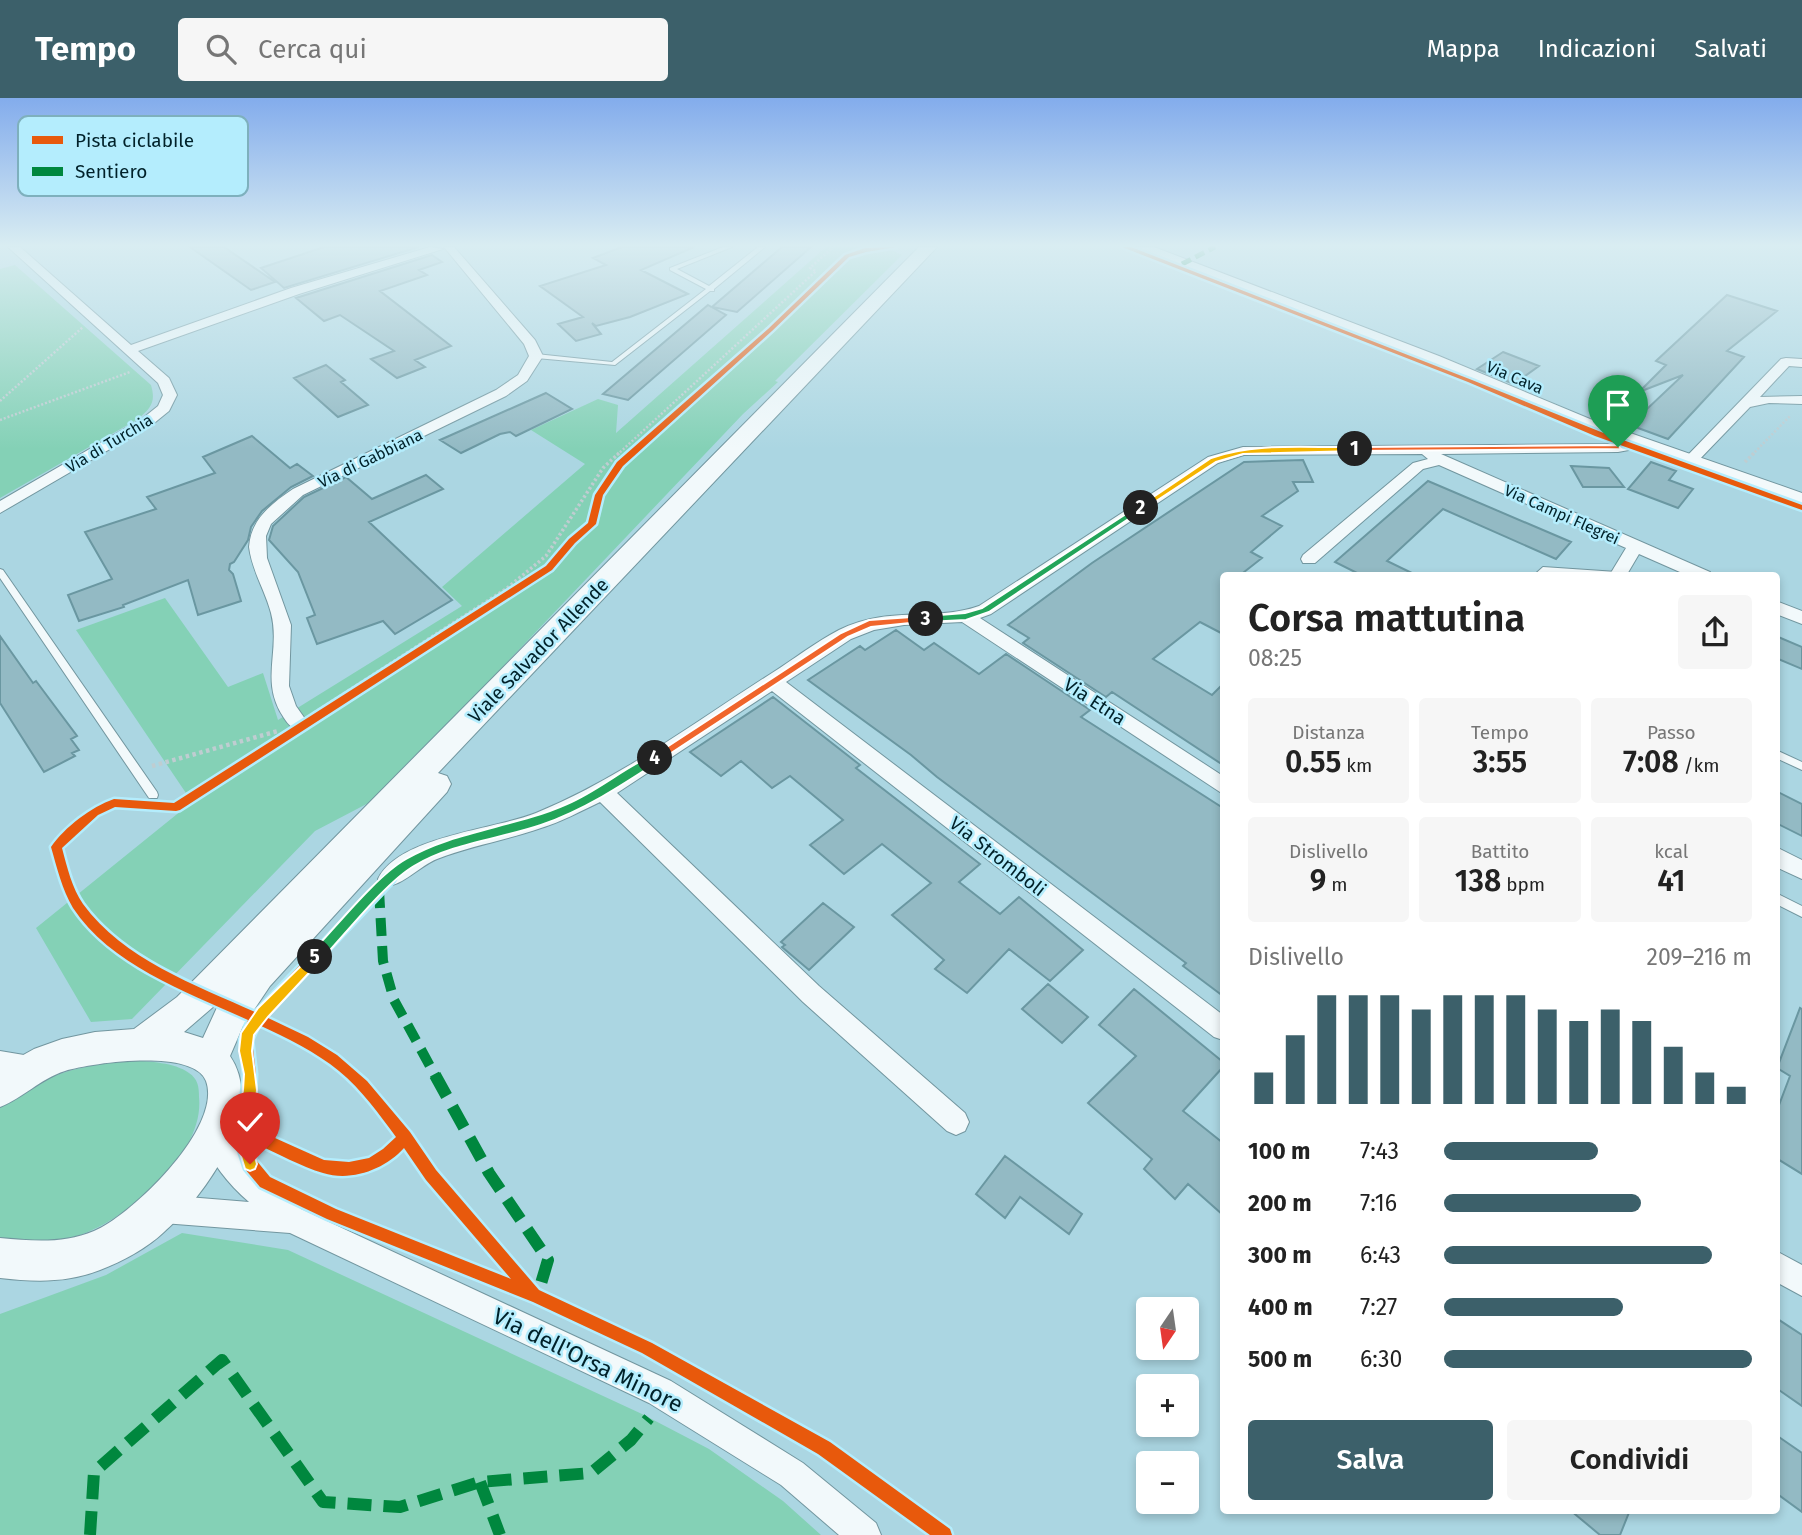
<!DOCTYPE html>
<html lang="it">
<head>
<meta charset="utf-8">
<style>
	:root { --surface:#fff; --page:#f6f6f6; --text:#222; --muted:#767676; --accent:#3c606a }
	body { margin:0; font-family:"Fira Sans",sans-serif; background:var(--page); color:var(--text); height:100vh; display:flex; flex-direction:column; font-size:26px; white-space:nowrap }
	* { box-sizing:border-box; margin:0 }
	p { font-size:23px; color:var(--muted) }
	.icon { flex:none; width:38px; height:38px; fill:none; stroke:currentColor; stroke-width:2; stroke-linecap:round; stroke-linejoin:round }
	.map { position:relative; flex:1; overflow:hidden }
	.drawer { position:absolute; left:1220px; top:474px; width:560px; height:942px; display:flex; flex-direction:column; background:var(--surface); border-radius:7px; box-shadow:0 4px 10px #0003 }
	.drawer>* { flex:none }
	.needle { width:46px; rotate:193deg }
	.controls { position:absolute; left:1136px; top:1199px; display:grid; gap:14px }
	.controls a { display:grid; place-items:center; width:63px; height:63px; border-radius:7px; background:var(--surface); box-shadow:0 4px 10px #0003; font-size:35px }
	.pin { position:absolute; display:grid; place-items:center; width:60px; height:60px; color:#fff; margin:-72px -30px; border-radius:50% 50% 50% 0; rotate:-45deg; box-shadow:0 0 7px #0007 }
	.pin .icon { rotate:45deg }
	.km { position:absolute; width:35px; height:35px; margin:-18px; border-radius:50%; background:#222; color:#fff; font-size:19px; line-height:35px; text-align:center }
	.round { display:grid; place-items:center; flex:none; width:74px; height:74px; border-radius:7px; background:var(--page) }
	.headline { display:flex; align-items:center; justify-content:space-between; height:119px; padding:0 28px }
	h1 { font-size:38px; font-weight:600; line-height:52px }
	.metrics { display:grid; grid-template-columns:repeat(3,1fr); gap:10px; height:119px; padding:7px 28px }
	.metrics div { display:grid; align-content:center; border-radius:7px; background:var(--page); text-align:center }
	.metrics b { font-size:30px; font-weight:600 }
	.metrics small { font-size:19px; font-weight:400 }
	.metrics p { font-size:19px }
	.chart { height:196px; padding:14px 28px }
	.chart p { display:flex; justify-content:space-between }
	.chart svg { width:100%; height:126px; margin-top:7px; stroke:var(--accent); stroke-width:6 }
	.action { display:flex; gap:14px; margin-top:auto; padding:14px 28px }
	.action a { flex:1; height:80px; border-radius:7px; background:var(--accent); color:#fff; font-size:28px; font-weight:600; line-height:80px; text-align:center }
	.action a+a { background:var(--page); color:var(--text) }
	ul { padding:0 28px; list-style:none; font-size:23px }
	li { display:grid; grid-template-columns:112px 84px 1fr; align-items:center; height:52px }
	li i { height:18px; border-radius:9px; background:var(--accent) }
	header { display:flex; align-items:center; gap:42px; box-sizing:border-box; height:98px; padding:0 35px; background:var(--accent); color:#fff }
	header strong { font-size:33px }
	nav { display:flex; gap:38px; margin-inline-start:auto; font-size:24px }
	.search { width:490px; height:63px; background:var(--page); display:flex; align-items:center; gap:18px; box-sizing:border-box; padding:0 24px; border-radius:7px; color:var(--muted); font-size:26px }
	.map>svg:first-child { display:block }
	.green { fill:#84d1b6 }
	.building { fill:#93bac4; stroke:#6a97a1; stroke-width:2 }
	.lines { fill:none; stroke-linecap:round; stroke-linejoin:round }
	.service-casing { stroke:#72969f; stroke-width:2 }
	.minor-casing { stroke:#72969f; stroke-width:2 }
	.tertiary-casing { stroke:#72969f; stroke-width:2 }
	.secondary-casing { stroke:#72969f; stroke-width:2 }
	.path-far2 { stroke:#bfcdd1; stroke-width:2.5; stroke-dasharray:2 2; stroke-linecap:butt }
	.path-far1 { stroke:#bfcdd1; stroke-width:3.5; stroke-dasharray:2.5 2.5; stroke-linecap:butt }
	.path { stroke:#bfcdd1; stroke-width:4.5; stroke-dasharray:3.5 3.5; stroke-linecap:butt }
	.service { fill:#f2f9fb; fill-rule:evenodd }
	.minor { fill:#f2f9fb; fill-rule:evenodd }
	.tertiary { fill:#f2f9fb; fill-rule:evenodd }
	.secondary { fill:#f2f9fb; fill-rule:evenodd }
	.quiet-far2 { stroke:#00873e; stroke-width:5; stroke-dasharray:10 5; stroke-linecap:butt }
	.quiet-far1 { stroke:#00873e; stroke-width:10; stroke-dasharray:18 10; stroke-linecap:butt }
	.quiet { stroke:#00873e; stroke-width:12; stroke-dasharray:24 12; stroke-linecap:butt }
	.cycleway-casing { stroke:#b4edfd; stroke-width:5 }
	.cycleway { fill:#e8590c; fill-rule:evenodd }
	.split-1 { fill:#f0652b; stroke:#fff; stroke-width:2 }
	.split-2 { fill:#f5b400; stroke:#fff; stroke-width:2 }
	.split-3 { fill:#22a559; stroke:#fff; stroke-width:2 }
	.split-4 { fill:#f0652b; stroke:#fff; stroke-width:2 }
	.split-5 { fill:#22a559; stroke:#fff; stroke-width:2 }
	.split-6 { fill:#f5b400; stroke:#fff; stroke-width:2 }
	.labels { text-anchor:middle; stroke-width:5; stroke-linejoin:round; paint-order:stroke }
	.far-street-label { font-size:16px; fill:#002129; stroke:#b4edfd }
	.street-label { font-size:19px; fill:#002129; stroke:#b4edfd }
	.near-street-label { font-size:23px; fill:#002129; stroke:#b4edfd }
	.key { fill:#b4edfd; stroke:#7eb0bd; stroke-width:2 }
	.key-label { font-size:19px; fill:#002129 }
</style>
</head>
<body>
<header>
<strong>Tempo</strong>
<div class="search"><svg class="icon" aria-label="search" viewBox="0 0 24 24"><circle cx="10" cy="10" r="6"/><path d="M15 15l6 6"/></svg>Cerca qui</div>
<nav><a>Mappa</a><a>Indicazioni</a><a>Salvati</a></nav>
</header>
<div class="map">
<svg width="1802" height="1437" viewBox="0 0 1802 1437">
	<rect width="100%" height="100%" fill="#abd6e2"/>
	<path class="green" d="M 826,149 L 886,149 L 902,157 L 775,283 L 778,284 L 743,316 L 378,700 L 315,733 L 132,921 L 91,924 L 36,830 L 192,704 L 76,532 L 165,500 L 228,589 L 263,575 L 278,622 L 462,508 L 442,489 L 585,366 L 531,332 L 598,301 L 618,307 L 616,335 Z
		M 15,167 L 151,287 C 156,304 151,310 138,321 L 0,400 L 0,171 Z
		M 132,962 C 150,964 174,964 189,975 C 198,981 199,989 199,999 C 205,1056 129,1120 80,1137 C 53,1146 27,1143 0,1143 L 0,1010 C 37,976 84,967 132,962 Z
		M 182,1135 L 288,1152 L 642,1316 L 709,1351 L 783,1403 L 821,1437 L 0,1437 L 0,1216 L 106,1177 Z"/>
	<path class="building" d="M 190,149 L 224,149 L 275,184 L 251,192 Z
		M 324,149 L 419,149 L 284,190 L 261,170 Z
		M 622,149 L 694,149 L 641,172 L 688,196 L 630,219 L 596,228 L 592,225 L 601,236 L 576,243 L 558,226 L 583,219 L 540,188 L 606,167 L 593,160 Z
		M 782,149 L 811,149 L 737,214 L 712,209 Z
		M 432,157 L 442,164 L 419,172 L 427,177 L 380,193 L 451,248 L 415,262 L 425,269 L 397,280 L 371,261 L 394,253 L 340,217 L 324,223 L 296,200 Z
		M 1727,197 L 1777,213 L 1727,253 L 1744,259 L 1668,341 L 1630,327 L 1683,277 L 1639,294 L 1666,267 L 1656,263 Z
		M 708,207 L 726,217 L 628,302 L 603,296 Z
		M 1503,254 L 1539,268 L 1514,286 L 1477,271 Z
		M 326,267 L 345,282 L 341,284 L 368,307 L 338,319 L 294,280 Z
		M 546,295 L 572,311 L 516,338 L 510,334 L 500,336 L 461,355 L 440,342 Z
		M 252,338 L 290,370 L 297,366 L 313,378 L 291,389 L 262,413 L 251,429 L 248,442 L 234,464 L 230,466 L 229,472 L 233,476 L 241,503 L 198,517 L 188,482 L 123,507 L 124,509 L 79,523 L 68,497 L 112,481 L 85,434 L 156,411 L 147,399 L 215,375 L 203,359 Z
		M 1303,362 L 1313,384 L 1293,384 L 1298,393 L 1262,418 L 1282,428 L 1251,454 L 1262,460 L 1239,478 L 1223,478 L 1223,536 L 1200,524 L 1153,561 L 1212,597 L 1223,586 L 1223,667 L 1112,594 L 1106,599 L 1023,545 L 1029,540 L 1008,527 L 1092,465 L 1244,364 Z
		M 1651,364 L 1676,373 L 1669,382 L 1693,391 L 1678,410 L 1628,391 Z
		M 1571,368 L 1609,370 L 1624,389 L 1583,389 Z
		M 426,377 L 443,391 L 369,424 L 452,502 L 395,536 L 383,523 L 317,546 L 307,520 L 315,517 L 298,474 L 269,442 L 273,428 L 304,399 L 346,379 L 372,401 Z
		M 1428,383 L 1571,444 L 1556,461 L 1443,411 L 1387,463 L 1418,478 L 1363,478 L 1335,464 Z
		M 896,532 L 924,552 L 934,545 L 979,576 L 1006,556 L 1090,612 L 1081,619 L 1223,710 L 1223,898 L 1183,868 L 1186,865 L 937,679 L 911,657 L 808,582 L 860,548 L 865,552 Z
		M 0,538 L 33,585 L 36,583 L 77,638 L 71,641 L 79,652 L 72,655 L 75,658 L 44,674 L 0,605 Z
		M 1776,538 L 1802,549 L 1802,571 L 1776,560 Z
		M 773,599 L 860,667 L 856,670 L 980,766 L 959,784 L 1000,816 L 1019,799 L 1083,852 L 1050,883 L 1009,851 L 967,895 L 935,871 L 944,862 L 892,817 L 931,785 L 882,746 L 844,776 L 810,747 L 843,722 L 790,678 L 772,690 L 741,663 L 721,678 L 690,654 Z
		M 1776,693 L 1802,706 L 1802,738 L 1776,725 Z
		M 823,805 L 854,829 L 809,872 L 782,849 L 785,847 L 781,844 Z
		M 1048,886 L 1088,919 L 1062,945 L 1022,911 Z
		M 1134,891 L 1223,964 L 1223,969 L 1183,1013 L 1223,1045 L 1223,1117 L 1188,1086 L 1175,1101 L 1144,1071 L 1152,1061 L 1088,1005 L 1136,958 L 1099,927 Z
		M 1800,910 L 1802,911 L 1802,1076 L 1776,1060 L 1776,1015 L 1790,978 L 1777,970 Z
		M 1005,1058 L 1082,1116 L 1069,1136 L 1020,1099 L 1005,1120 L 976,1096 Z
		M 1776,1220 L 1802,1237 L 1802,1308 L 1776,1290 Z
		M 1776,1337 L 1802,1355 L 1802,1414 L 1776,1395 Z
		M 1570,1412 L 1630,1412 L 1620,1437 L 1600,1437 Z"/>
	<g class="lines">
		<g class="service-casing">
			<path id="service" d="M 723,149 L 732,149 L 677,171 L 709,188 L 758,149 L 765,149 L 714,191 L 714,193 L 710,193 L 615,267 L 536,260 L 533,258 L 536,256 L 612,264 L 706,191 L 670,172 L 670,170 Z
				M 1543,469 L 1617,474 L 1621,477 L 1588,478 L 1545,475 L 1542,478 L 1533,478 Z
				M 0,471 L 3,472 L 157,694 L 158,697 L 157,700 L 149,700 L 0,480 Z
				M 1776,652 L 1802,664 L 1802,672 L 1776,660 Z
				M 1776,795 L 1802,808 L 1802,819 L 1776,806 Z"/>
		</g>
		<g class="minor-casing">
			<path id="minor" d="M 8,149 L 20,149 L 131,247 L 291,190 L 430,149 L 443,151 L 299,196 L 138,253 L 169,280 L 177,297 L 169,313 L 153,326 L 0,415 L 0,403 L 143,320 L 158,308 L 163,297 L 158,285 Z
				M 444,149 L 454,149 L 535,242 L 543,258 L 527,283 L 506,298 L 303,397 L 271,426 L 266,438 L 267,460 L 291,527 L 289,588 L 296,608 L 308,625 L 305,630 C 294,633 290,629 284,620 C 259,583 281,554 271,515 C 265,492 252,473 249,449 C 251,421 271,406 293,391 L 496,292 L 518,277 L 529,258 L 524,246 Z
				M 1786,260 L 1802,261 L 1802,269 L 1789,268 L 1760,299 L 1802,298 L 1802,306 L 1769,305 L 1750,309 L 1695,366 L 1685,366 L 1682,363 L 1685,360 L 1781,261 Z
				M 1635,338 L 1642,342 L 1634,351 L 1618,354 L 1441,356 L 1710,474 L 1712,478 L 1689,478 L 1639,456 L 1626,478 L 1609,478 L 1626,450 L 1439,367 L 1423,371 L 1315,465 L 1303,465 L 1301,461 L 1303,457 L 1413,365 L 1428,361 L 1422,356 L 1244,357 L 1218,365 L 991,516 L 980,520 L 1223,678 L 1223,696 L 962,524 L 904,527 L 874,532 L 851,541 L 786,584 L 1223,917 L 1223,942 L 1214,939 L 772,593 L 617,695 L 819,888 L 965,1015 L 969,1024 L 965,1033 L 956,1037 L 947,1033 L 803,904 L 600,704 C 581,713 561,724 541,730 C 507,742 470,748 437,761 C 419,768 398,793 381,787 L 378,781 C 399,738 494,732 536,715 C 621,680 695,624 772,575 C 794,561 816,544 839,532 C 889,507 933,524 979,508 L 1208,359 L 1243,349 L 1618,346 Z
				M 1776,503 L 1802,513 L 1802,526 L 1776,516 Z
				M 1776,749 L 1802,762 L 1802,781 L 1776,769 Z
				M 0,953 L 42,960 L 46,968 L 42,976 L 33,980 L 0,977 Z
				M 213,1025 L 222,1029 L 248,1067 L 301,1111 L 671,1283 L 803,1365 L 876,1425 L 881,1437 L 839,1437 L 781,1387 L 649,1305 L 290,1135 L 163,1125 L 153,1121 L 149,1111 L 153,1101 L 163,1097 L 249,1104 C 228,1086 211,1064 200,1038 L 204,1029 Z
				M 1776,1153 L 1802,1167 L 1802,1198 L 1776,1184 Z"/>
		</g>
		<g class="tertiary-casing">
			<path id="tertiary" d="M 1133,149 L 1154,149 L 1439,258 L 1590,321 L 1802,395 L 1802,408 L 1578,329 L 1427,266 Z"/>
		</g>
		<g class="secondary-casing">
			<path id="secondary" d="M 919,149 L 937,149 L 438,675 L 447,678 L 451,686 L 447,694 L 270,888 L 243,928 L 230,958 C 267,1012 205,1098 164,1134 C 146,1151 123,1163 100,1172 C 67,1185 35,1184 0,1180 L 0,1140 C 32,1143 64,1146 94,1133 C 132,1117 223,1029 206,983 C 193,950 91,965 65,973 C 40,981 23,1000 0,1009 L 0,970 L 34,951 L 62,941 L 95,934 L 134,931 L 177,899 ZM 220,903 L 203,940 L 184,934 Z"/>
		</g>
		<path class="path-far2" d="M 0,303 L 83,229
			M 0,322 L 130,274
			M 617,357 L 816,173 L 810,170 L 833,149
			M 1752,357 L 1790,318"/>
		<path class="path-far1" d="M 1745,364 L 1754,355
			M 314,615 L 506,491 L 546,458 L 603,370 L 619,355"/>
		<path class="path" d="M 152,668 L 278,633"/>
		<use href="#service" class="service"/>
		<use href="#minor" class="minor"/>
		<use href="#tertiary" class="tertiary"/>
		<use href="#secondary" class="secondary"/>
		<path class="quiet-far2" d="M 1182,166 L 1215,149"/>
		<path class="quiet-far1" d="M 379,792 L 383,863 L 394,902 L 436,979"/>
		<path class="quiet" d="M 435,977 L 489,1075 L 548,1162 L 537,1199
			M 480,1384 L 500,1437
			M 90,1437 L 94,1374 L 222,1262 L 323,1404 L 400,1409 L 480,1384 L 591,1375 L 631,1342 L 649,1320"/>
		<g class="cycleway-casing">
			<path id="cycleway" d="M 896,149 L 866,154 L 849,159 L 772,233 L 623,368 L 603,397 L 596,426 L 575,445 L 552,472 L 180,712 L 176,713 L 115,709 L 98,717 L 62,750 C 67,769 72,790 83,806 C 123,861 195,887 255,914 L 385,778 L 389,776 L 393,778 L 395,781 L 393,784 L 266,919 L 308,939 L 337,957 L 367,983 L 410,1034 L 436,1072 L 539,1192 L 652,1245 L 830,1344 L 950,1431 L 952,1437 L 930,1437 L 818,1356 L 642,1255 L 533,1204 L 327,1121 L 260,1089 L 245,1071 L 237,1046 L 244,976 L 240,942 L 248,922 C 189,895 110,867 73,810 C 62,791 57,770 51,749 C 65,729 91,709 114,701 L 174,705 L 546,468 L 569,441 L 588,425 L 595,397 L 617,364 L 768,231 L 845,157 L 865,150 ZM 259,927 C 287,940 316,954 339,973 C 362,992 379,1016 396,1039 L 383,1051 L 369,1060 L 349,1064 L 324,1062 L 266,1036 L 254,1020 L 256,976 L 252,942 ZM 251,1039 L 256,1046 C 277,1055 302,1069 323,1075 C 352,1084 385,1071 404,1050 L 426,1082 L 511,1181 L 336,1111 L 270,1079 L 256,1062 L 251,1046 Z
				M 1122,149 L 1131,149 L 1472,282 L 1601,334 L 1802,407 L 1802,412 L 1595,338 L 1468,284 Z"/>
		</g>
		<use href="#cycleway" class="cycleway"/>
	</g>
	<linearGradient id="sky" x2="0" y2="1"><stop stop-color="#83acec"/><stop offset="0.42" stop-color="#d9edf2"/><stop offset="1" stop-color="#d9edf2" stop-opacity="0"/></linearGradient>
	<rect width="1802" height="351" fill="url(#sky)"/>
	<path class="split-1" d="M 1618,347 L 1621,351 L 1355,353 L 1351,351 L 1355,349 Z"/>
	<path class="split-2" d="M 1355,349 L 1358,353 L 1243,356 L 1216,364 L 1144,411 L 1137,410 L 1211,360 C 1255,344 1308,350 1355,349 Z"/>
	<path class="split-3" d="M 1138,408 L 1145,410 L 989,514 L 966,522 L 926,524 L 922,521 L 926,518 L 965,515 L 982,510 Z"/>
	<path class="split-4" d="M 926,518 L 930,519 L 930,523 L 871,529 L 848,539 L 659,663 L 655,664 L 650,660 L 841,535 L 869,522 Z"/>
	<path class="split-5" d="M 655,656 L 659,658 L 659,663 C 621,688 584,712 541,727 C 500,741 452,745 414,768 C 385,785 345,837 320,863 L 311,863 L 311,855 C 336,829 376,778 406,761 C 453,733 516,729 567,706 C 598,693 626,668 655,656 Z"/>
	<path class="split-6" d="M 315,854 L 320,855 L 320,863 L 268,919 L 254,937 L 252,953 L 257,992 L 251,1045 L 257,1066 L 255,1071 L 250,1073 L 245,1071 L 237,1045 L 243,992 L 244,976 L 239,953 L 241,935 L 258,910 Z"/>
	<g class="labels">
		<g class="far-street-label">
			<text transform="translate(1515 279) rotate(23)" y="6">Via Cava</text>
			<text transform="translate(109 345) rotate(-31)" y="6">Via di Turchia</text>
			<text transform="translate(370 360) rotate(-26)" y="6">Via di Gabbiana</text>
			<text transform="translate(1562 416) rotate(24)" y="6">Via Campi Flegrei</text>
		</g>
		<g class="street-label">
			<text transform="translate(538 552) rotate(-46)" y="7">Viale Salvador Allende</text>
			<text transform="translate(1095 603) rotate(33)" y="7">Via Etna</text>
			<text transform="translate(998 758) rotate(38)" y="7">Via Stromboli</text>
		</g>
		<g class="near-street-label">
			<text transform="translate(588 1262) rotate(26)" y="8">Via dell'Orsa Minore</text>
		</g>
	</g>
	<rect x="18" y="18" width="230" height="80" rx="10" class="key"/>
	<rect x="32" y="38" width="31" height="8" fill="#e8590c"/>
	<rect x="32" y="69" width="31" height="9" fill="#00873e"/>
	<g class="key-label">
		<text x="75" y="49">Pista ciclabile</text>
		<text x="75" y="80">Sentiero</text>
	</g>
</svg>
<div class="controls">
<a><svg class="needle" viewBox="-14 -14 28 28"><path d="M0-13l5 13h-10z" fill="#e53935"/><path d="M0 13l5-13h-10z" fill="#767676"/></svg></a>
<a>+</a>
<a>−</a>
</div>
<div class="pin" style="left:1618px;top:349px;background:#1e9e55"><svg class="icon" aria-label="arrive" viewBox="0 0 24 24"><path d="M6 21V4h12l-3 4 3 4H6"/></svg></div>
<div class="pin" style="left:250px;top:1066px;background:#d93025"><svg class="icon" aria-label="check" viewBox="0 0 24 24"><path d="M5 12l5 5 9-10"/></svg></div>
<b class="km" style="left:1355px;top:351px">1</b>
<b class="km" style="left:1141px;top:410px">2</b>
<b class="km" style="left:926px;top:521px">3</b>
<b class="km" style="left:655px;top:660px">4</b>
<b class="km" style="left:315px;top:859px">5</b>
<section class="drawer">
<div class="headline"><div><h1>Corsa mattutina</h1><p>08:25</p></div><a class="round"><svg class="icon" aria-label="share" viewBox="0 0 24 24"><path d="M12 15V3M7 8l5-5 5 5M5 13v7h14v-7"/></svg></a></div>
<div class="metrics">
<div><p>Distanza</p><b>0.55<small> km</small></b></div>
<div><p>Tempo</p><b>3:55</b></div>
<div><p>Passo</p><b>7:08<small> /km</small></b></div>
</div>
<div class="metrics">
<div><p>Dislivello</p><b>9<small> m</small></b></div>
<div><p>Battito</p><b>138<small> bpm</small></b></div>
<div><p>kcal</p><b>41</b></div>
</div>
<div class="chart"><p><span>Dislivello</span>209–216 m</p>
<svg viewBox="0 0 160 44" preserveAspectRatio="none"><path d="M5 44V33M15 44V20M25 44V6M35 44V6M45 44V6M55 44V11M65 44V6M75 44V6M85 44V6M95 44V11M105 44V15M115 44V11M125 44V15M135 44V24M145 44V33M155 44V38"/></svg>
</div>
<ul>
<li><b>100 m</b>7:43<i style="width:50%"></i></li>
<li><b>200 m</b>7:16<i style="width:64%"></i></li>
<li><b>300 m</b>6:43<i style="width:87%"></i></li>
<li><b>400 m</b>7:27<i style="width:58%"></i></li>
<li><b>500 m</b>6:30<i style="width:100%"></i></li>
</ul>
<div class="action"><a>Salva</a><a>Condividi</a></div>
</section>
</div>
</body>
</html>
